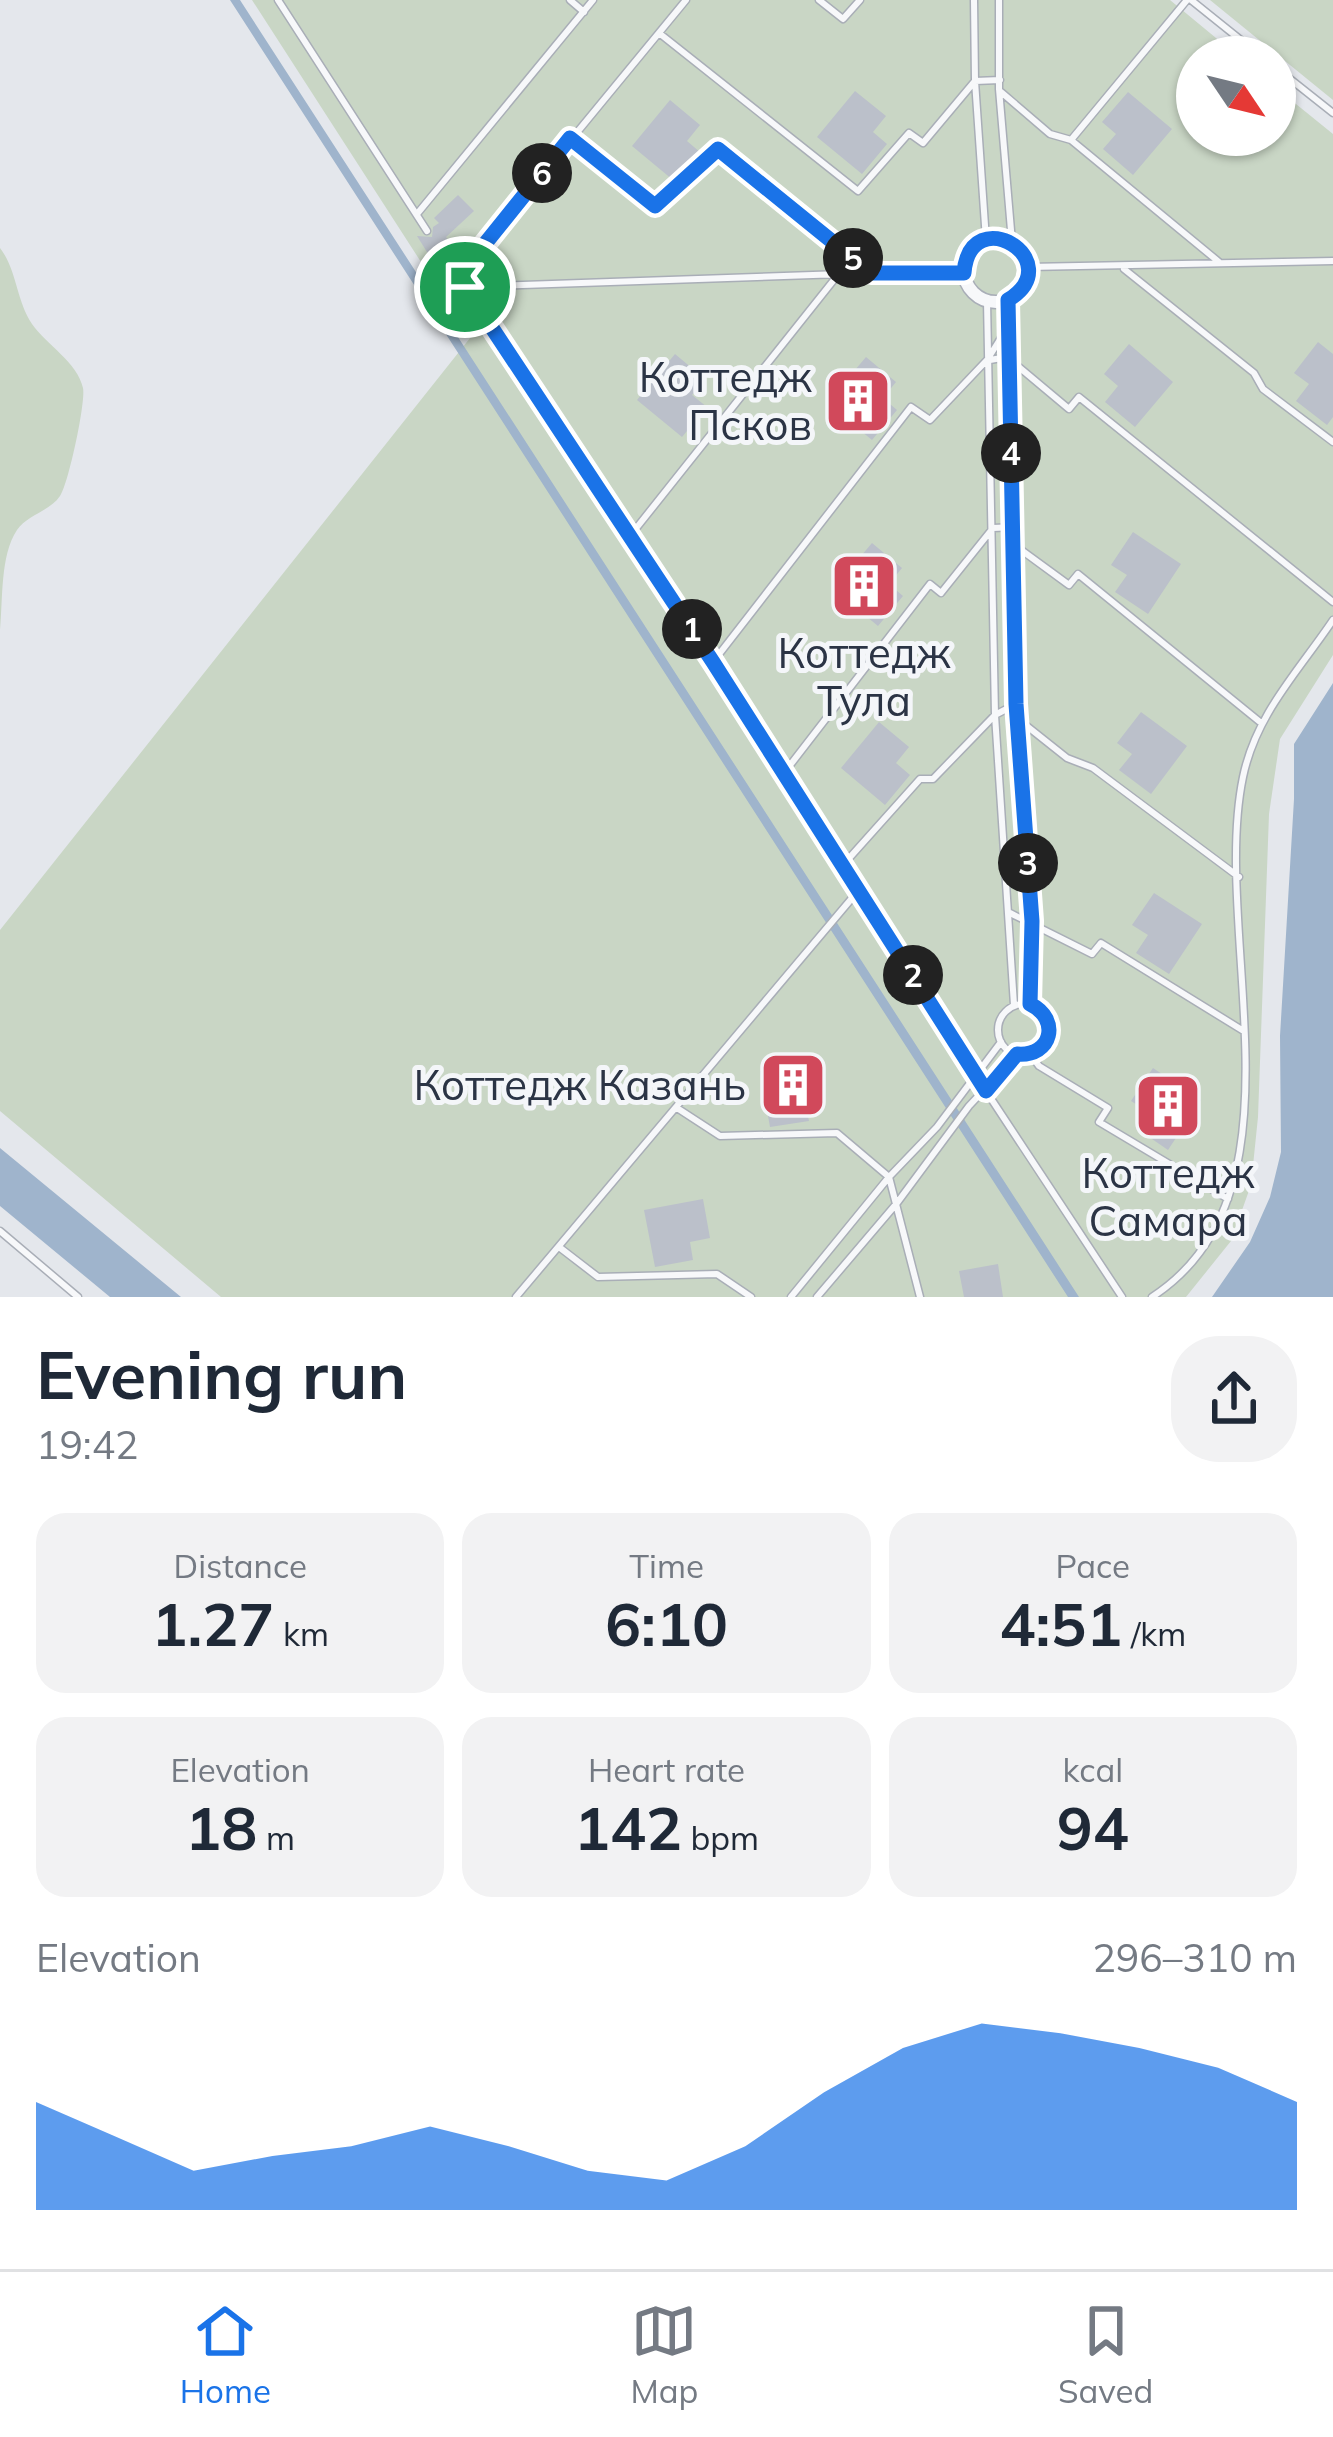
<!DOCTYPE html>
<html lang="en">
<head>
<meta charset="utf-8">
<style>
	:root { --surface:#fff; --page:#f2f2f3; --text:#1f2937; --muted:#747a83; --line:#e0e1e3; --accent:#1a73e8 }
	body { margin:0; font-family:Mulish,sans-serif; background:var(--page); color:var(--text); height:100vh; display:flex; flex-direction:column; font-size:45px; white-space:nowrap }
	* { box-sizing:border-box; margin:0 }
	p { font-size:39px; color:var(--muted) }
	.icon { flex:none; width:66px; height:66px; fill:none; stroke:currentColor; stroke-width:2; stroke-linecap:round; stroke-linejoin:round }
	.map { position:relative; height:1297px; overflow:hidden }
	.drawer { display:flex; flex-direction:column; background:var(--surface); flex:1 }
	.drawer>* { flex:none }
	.needle { width:78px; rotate:125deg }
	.buttons { position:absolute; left:1176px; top:36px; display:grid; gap:24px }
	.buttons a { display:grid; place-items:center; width:120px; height:120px; border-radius:50%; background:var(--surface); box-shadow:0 3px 9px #0004; font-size:60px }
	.pin { position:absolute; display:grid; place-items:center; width:102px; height:102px; color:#fff; margin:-51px; border:6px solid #fff; border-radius:50%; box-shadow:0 3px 12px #0007 }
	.km { position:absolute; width:60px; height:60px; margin:-30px; border-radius:50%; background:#222; color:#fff; font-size:33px; line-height:60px; text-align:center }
	.round { display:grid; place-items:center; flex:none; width:126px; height:126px; border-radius:48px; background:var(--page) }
	.head { display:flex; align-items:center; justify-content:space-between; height:204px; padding:0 36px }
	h1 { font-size:66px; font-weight:700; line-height:90px }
	.stats { display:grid; grid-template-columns:repeat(3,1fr); gap:18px; height:204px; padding:12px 36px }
	.stats div { display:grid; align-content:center; border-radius:30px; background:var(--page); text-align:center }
	.stats b { font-size:60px; font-weight:700 }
	.stats small { font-size:33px; font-weight:400 }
	.stats p { font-size:33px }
	.chart { height:336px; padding:24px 36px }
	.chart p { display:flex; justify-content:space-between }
	.chart svg { width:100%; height:216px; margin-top:12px; fill:var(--accent); opacity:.7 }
	.tabs { display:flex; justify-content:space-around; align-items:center; height:168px; border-top:3px solid var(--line); background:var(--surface); font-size:33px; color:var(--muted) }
	.tabs a { display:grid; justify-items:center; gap:6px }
	.tabs .on { color:var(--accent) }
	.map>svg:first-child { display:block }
	.green { fill:#c9d6c5 }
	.water { fill:#9fb4cc }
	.building { fill:#bbc0ca }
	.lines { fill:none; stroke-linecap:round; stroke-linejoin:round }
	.lane-casing { stroke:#a9aeb7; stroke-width:9 }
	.street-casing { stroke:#a9aeb7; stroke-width:15 }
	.lane { stroke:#f7f8fa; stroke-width:6 }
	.street { stroke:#f7f8fa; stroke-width:12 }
	.route-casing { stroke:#fff; stroke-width:24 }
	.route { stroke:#1a73e8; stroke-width:15 }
	.labels { text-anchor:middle; stroke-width:10; stroke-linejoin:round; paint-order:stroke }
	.poi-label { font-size:42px; fill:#2b3445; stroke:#f4f6f9; text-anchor:end }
</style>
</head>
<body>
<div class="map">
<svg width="1333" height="1297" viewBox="0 0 1333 1297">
	<rect width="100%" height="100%" fill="#e4e7ec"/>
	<path class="green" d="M 252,0 L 1170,0 L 1239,57 L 1197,57 L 1197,135 L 1275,135 L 1275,87 L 1333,134 L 1333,655 L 1280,739 L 1269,814 L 1258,1117 L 1251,1185 L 1231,1241 L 1186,1297 L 221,1297 L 0,1111 L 0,930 L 470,338 Z
		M 1210,0 L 1333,0 L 1333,100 Z
		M 0,248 C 17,270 16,300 32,324 C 46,344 78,363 83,388 C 86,402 68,486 60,496 C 50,511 27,515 17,530 C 0,555 3,600 0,630 Z"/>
	<path class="water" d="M 230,0 L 240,0 L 1079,1297 L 1068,1297 Z
		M 1333,683 L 1333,1297 L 1212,1297 L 1250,1242 L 1270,1197 L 1281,1152 L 1280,1036 L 1294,799 L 1294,744 Z
		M 0,1148 L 181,1297 L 110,1297 L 0,1206 Z"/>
	<path class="building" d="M 855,91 L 886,116 L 873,132 L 887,144 L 862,174 L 817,137 Z
		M 1128,92 L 1172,129 L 1133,175 L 1103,149 L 1116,134 L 1102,122 Z
		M 670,100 L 700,125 L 687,141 L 701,153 L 673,180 L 632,146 Z
		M 458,195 L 474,211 L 446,237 L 453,247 L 439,247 L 432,260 L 417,236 L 432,237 L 433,227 L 439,223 L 434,218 Z
		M 1318,342 L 1333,354 L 1333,417 L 1327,425 L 1296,401 L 1309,384 L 1294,373 Z
		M 1129,344 L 1173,382 L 1135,427 L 1105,402 L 1118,386 L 1104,374 Z
		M 675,354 L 705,379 L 692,395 L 707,407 L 682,437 L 637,400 Z
		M 866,357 L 896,382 L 883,398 L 897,410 L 872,440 L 827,403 Z
		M 1133,532 L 1181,564 L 1148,614 L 1115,592 L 1127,575 L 1111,565 Z
		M 872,543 L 902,568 L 889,584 L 903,596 L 878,626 L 833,589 Z
		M 1141,712 L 1187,746 L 1151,794 L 1119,770 L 1132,754 L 1117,743 Z
		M 879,722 L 909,747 L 896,763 L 910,775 L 885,805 L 841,768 Z
		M 1154,893 L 1202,924 L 1169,974 L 1136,953 L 1148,935 L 1132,925 Z
		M 818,1061 L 825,1099 L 805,1103 L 809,1121 L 770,1127 L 760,1071 Z
		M 1153,1068 L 1201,1100 L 1168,1150 L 1136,1128 L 1147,1111 L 1131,1101 Z
		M 703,1199 L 710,1238 L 690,1242 L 693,1260 L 655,1267 L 644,1210 Z
		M 998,1264 L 1003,1297 L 964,1297 L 959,1271 Z"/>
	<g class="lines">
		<g class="lane-casing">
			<path id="lane" d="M 278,0 L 427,231
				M 570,0 L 584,12
				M 819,0 L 843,19 L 860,0
				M 974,0 L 975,81 L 986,240
				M 999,0 L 999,89 L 1012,242
				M 1187,0 L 1071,140 L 1219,262
				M 1191,0 L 1262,57
				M 659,33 L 858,191 L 909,133 L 923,143 L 975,81 L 1000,80
				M 1275,67 L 1333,113
				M 1001,92 L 1050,134 L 1071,140
				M 570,138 L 655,206 L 719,149 L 868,270
				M 417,214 L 593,0
				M 442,254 L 713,662 L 986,1091 L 1122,1297
				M 1028,267 L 1333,261
				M 1124,269 L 1254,373 L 1263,389 L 1333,442
				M 465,287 L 871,273 L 964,273
				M 465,287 L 472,260 L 686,0
				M 1008,300 L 1016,704 L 1032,921 L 1030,1004
				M 987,301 L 995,715 L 1014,1005
				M 990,360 L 1007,357 L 1069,409 L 1079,397 L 1333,602
				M 630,536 L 837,276
				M 1017,547 L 1069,585 L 1078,574 L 1260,722
				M 713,662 L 911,407 L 930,420 L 987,360 L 1006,330
				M 1018,719 L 1067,758 L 1093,768 L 1239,877
				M 784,773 L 930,584 L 941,593 L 993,528 L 1015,527
				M 843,865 L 920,779 L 933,779 L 995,715 L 1016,704
				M 1010,913 L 1092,954 L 1101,943 L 1242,1030
				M998 1030a26 26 0 1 1 52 0a26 26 0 1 1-52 0Z
				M 1031,1055 L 1039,1066 L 1108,1108 L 1099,1122 L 1228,1199
				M 677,1108 L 720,1136 L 837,1133 L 889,1177 L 920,1297
				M 0,1231 L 78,1297
				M 559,1247 L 598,1277 L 717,1274 L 751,1297
				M 516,1297 L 858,891
				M 791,1297 L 889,1177 L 937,1127 L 1001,1042
				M 817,1297 L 897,1203 L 969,1106 L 1017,1055
				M 1152,1297 C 1313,1192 1210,935 1243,777 C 1256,714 1298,672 1333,620"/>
		</g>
		<g class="street-casing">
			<path id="street" d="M964 270a32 32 0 1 1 64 0a32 32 0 1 1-64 0Z"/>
		</g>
		<use href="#lane" class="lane"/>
		<use href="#street" class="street"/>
	</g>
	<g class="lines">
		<g class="route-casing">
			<path id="route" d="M 570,138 L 655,206 L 718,149 L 871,273 L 964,273 C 970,199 1071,261 1008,300 L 1016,704 L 1032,921 L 1030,1004 C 1061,1019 1052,1057 1017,1054 L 986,1091 L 713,662 L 465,287 L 472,260 Z"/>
		</g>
		<use href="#route" class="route"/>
	</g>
	<defs>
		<g id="building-square" transform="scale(3.45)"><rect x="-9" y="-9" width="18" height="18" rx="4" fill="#d1495b" stroke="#f4f6f9"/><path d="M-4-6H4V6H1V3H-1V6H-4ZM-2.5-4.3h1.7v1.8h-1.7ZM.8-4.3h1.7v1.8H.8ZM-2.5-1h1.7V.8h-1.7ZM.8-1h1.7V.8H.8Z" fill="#fff"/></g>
	</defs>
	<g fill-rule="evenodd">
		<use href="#building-square" x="858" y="401"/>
		<use href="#building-square" x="864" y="586"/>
		<use href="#building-square" x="793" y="1085"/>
		<use href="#building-square" x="1168" y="1106"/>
	</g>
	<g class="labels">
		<g class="poi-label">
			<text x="812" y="392">Коттедж<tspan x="812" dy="48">Псков</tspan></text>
			<text x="864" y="668" text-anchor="middle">Коттедж<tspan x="864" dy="48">Тула</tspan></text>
			<text x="746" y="1100">Коттедж Казань</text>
			<text x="1168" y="1188" text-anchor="middle">Коттедж<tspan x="1168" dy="48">Самара</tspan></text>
		</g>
	</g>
</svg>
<div class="buttons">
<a><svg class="needle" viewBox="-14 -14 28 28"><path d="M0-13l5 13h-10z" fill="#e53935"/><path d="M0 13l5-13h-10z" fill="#747a83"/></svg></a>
</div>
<div class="pin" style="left:465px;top:287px;background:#1e9e55"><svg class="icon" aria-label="arrive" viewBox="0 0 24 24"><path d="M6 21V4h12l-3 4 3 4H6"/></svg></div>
<b class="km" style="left:692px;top:629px">1</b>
<b class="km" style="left:913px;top:975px">2</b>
<b class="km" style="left:1028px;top:863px">3</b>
<b class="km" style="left:1011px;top:453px">4</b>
<b class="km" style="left:853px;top:258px">5</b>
<b class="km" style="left:542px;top:173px">6</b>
</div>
<section class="drawer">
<div class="head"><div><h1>Evening run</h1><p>19:42</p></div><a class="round"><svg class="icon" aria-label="share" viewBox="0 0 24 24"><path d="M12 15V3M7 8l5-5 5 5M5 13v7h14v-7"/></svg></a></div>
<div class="stats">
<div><p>Distance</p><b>1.27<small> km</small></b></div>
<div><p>Time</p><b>6:10</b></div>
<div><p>Pace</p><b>4:51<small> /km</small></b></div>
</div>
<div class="stats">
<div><p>Elevation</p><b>18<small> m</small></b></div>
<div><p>Heart rate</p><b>142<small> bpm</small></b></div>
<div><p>kcal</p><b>94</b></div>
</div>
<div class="chart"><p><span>Elevation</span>296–310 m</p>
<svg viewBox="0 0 160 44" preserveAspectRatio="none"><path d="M0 44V22L10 29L20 36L30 33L40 31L50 27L60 31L70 36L80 38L90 31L100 20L110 11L120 6L130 8L140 11L150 15L160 22V44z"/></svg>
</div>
</section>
<nav class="tabs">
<a class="on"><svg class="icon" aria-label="home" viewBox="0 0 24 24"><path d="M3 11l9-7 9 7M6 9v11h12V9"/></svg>Home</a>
<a><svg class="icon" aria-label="map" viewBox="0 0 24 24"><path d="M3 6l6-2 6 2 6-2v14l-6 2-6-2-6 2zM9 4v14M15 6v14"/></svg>Map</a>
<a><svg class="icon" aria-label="saved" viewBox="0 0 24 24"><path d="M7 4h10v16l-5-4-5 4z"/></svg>Saved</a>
</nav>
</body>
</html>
